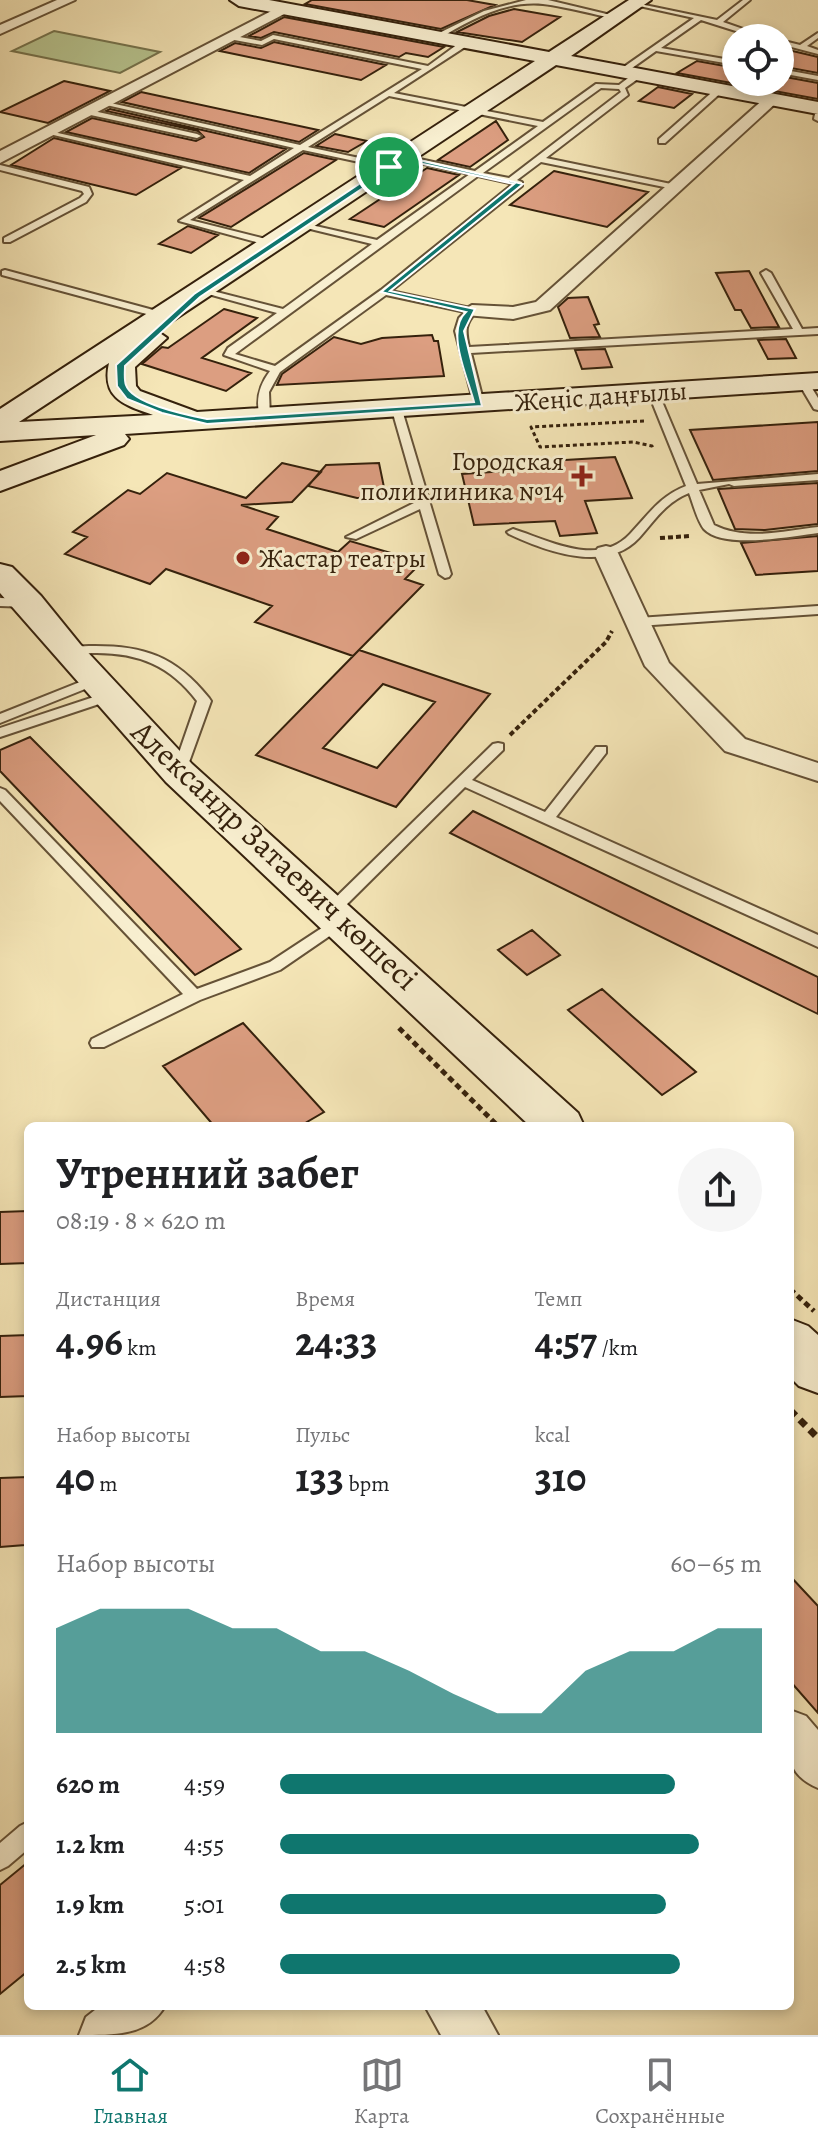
<!DOCTYPE html>
<html lang="ru">
<head>
<meta charset="utf-8">
<style>
	:root { --surface:#fff; --page:#f6f6f6; --text:#202124; --muted:#757577; --line:#e0e0e0; --accent:#0f766e }
	body { margin:0; font-family:Alegreya,serif; background:var(--page); color:var(--text); height:100vh; display:flex; flex-direction:column; font-size:30px; white-space:nowrap }
	* { box-sizing:border-box; margin:0 }
	p { font-size:26px; color:var(--muted) }
	.icon { flex:none; width:44px; height:44px; fill:none; stroke:currentColor; stroke-width:2; stroke-linecap:round; stroke-linejoin:round }
	.map { position:relative; flex:1; overflow:hidden }
	.drawer { position:absolute; left:24px; top:1122px; width:770px; height:888px; display:flex; flex-direction:column; background:var(--surface); border-radius:12px; box-shadow:0 4px 12px #0003 }
	.drawer>* { flex:none }
	.controls { position:absolute; left:722px; top:24px; display:grid; gap:16px }
	.controls a { display:grid; place-items:center; width:72px; height:72px; border-radius:50%; background:var(--surface); box-shadow:0 4px 12px #0003; font-size:40px }
	.pin { position:absolute; display:grid; place-items:center; width:68px; height:68px; color:#fff; margin:-34px; border:4px solid #fff; border-radius:50%; box-shadow:0 2px 8px #0007 }
	.round { display:grid; place-items:center; flex:none; width:84px; height:84px; border-radius:42px; background:var(--page) }
	.head { display:flex; align-items:center; justify-content:space-between; height:136px; padding:0 32px }
	h1 { font-size:44px; font-weight:600; line-height:60px }
	.metrics { display:grid; grid-template-columns:repeat(3,1fr); gap:12px; height:136px; padding:8px 32px }
	.metrics div { display:grid; align-content:center }
	.metrics b { font-size:40px; font-weight:600 }
	.metrics small { font-size:22px; font-weight:400 }
	.metrics p { font-size:22px }
	.chart { height:224px; padding:16px 32px }
	.chart p { display:flex; justify-content:space-between }
	.chart svg { width:100%; height:144px; margin-top:8px; fill:var(--accent); opacity:.7 }
	ul { padding:0 32px; list-style:none; font-size:26px }
	li { display:grid; grid-template-columns:128px 96px 1fr; align-items:center; height:60px }
	li i { height:20px; border-radius:10px; background:var(--accent) }
	.tab-bar { display:flex; justify-content:space-around; align-items:center; height:112px; border-top:2px solid var(--line); background:var(--surface); font-size:22px; color:var(--muted) }
	.tab-bar a { display:grid; justify-items:center; gap:4px }
	.tab-bar .on { color:var(--accent) }
	.map>svg:first-child { display:block }
	.green { fill:#b8c691; stroke:#76744e; stroke-width:2 }
	.building { fill:#dc9e81; stroke:#35210c; stroke-width:2; fill-rule:evenodd }
	.lines { fill:none; stroke-linecap:round; stroke-linejoin:round }
	.lane-casing { stroke:#655237; stroke-width:4 }
	.street-casing { stroke:#655237; stroke-width:4 }
	.secondary-casing { stroke:#35210c; stroke-width:4 }
	.path-far3 { stroke:#35210c; stroke-width:3; stroke-dasharray:4 3; stroke-linecap:butt }
	.path-far2 { stroke:#35210c; stroke-width:4; stroke-dasharray:5 3; stroke-linecap:butt }
	.path-far1 { stroke:#35210c; stroke-width:5; stroke-dasharray:6 4; stroke-linecap:butt }
	.path { stroke:#35210c; stroke-width:7; stroke-dasharray:8 6; stroke-linecap:butt }
	.lane { fill:#f8efd0; fill-rule:evenodd }
	.street { fill:#f8efd0; fill-rule:evenodd }
	.secondary { fill:#f8efd0; fill-rule:evenodd }
	.route { fill:#0f766e; stroke:#fff; stroke-width:2; fill-rule:evenodd }
	.poi-dot { fill:#8f2418; stroke:#f8efd0; stroke-width:3 }
	.labels { text-anchor:middle; stroke-width:6; stroke-linejoin:round; paint-order:stroke }
	.far-street-label { font-size:26px; fill:#35210c; stroke:#f8efd0 }
	.far-poi-label { font-size:26px; fill:#35210c; stroke:#f8efd0; text-anchor:end }
	.street-label { font-size:32px; fill:#35210c; stroke:#f8efd0 }
</style>
</head>
<body>
<div class="map">
<svg width="818" height="2035" viewBox="0 0 818 2035">
	<rect width="100%" height="100%" fill="#f5e6b7"/>
	<filter id="stains"><feTurbulence type="fractalNoise" baseFrequency=".0025" numOctaves="4"/><feColorMatrix values="0 0 0 0 .2 0 0 0 0 .09 0 0 0 0 .02 0 0 0 .5 -.17"/></filter>
	<radialGradient id="worn" r=".72"><stop offset=".6" stop-color="#630" stop-opacity="0"/><stop offset="1" stop-color="#630" stop-opacity=".3"/></radialGradient>
	<path class="green" d="M 54,31 L 160,52 L 120,73 L 12,51 Z"/>
	<path class="building" d="M 312,0 L 467,0 L 495,5 L 441,29 L 305,4 Z
		M 514,9 L 560,17 L 522,42 L 457,32 L 489,16 Z
		M 284,17 L 444,47 L 428,57 L 406,53 L 399,57 L 274,32 L 261,38 L 249,36 Z
		M 274,42 L 386,65 L 361,80 L 220,51 L 235,43 L 261,48 Z
		M 780,48 L 818,57 L 818,73 L 780,66 Z
		M 697,61 L 736,68 L 736,82 L 780,82 L 780,76 L 818,83 L 818,99 L 677,73 Z
		M 64,81 L 110,91 L 48,123 L 0,112 Z
		M 658,87 L 692,94 L 674,108 L 639,101 Z
		M 141,92 L 318,130 L 299,142 L 122,102 Z
		M 110,109 L 286,149 L 249,173 L 66,132 L 92,118 L 196,141 L 204,137 L 198,131 L 106,111 Z
		M 496,121 L 508,140 L 470,167 L 438,160 Z
		M 335,134 L 367,141 L 348,152 L 316,146 Z
		M 54,138 L 181,168 L 136,195 L 11,165 Z
		M 304,153 L 336,160 L 231,227 L 199,218 Z
		M 427,168 L 459,175 L 384,227 L 350,219 Z
		M 554,171 L 648,192 L 607,227 L 510,205 Z
		M 188,226 L 218,235 L 191,253 L 159,244 Z
		M 749,271 L 779,327 L 751,328 L 741,310 L 735,310 L 716,273 Z
		M 588,297 L 599,324 L 594,325 L 600,337 L 570,338 L 558,307 L 568,298 Z
		M 224,309 L 257,318 L 202,358 L 251,373 L 226,391 L 142,364 L 162,347 L 168,348 Z
		M 432,335 L 434,341 L 438,341 L 444,376 L 277,385 L 282,374 L 334,337 L 361,344 L 382,338 Z
		M 786,339 L 796,358 L 768,359 L 758,340 Z
		M 605,349 L 612,367 L 582,369 L 575,350 Z
		M 818,422 L 818,471 L 713,480 L 690,430 Z
		M 615,457 L 632,498 L 585,501 L 597,533 L 560,536 L 555,521 L 474,525 L 462,474 L 551,468 L 549,461 Z
		M 282,463 L 321,472 L 292,502 L 241,505 L 278,517 L 267,529 L 338,552 L 350,541 L 422,562 L 405,579 L 423,585 L 353,656 L 255,622 L 272,606 L 166,569 L 150,584 L 65,554 L 87,537 L 73,532 L 128,490 L 140,494 L 167,473 L 246,498 Z
		M 379,463 L 386,497 L 357,498 L 308,486 L 326,465 Z
		M 818,483 L 818,524 L 765,530 L 735,529 L 718,489 Z
		M 818,536 L 818,571 L 756,575 L 741,543 Z
		M 359,650 L 490,694 L 396,807 L 256,755 ZM 383,684 L 435,702 L 377,768 L 323,748 Z
		M 30,737 L 241,949 L 195,975 L 0,771 L 0,750 Z
		M 473,811 L 818,977 L 818,1014 L 450,833 Z
		M 532,930 L 560,955 L 527,975 L 498,950 Z
		M 602,989 L 632,1016 L 696,1072 L 662,1095 L 568,1010 Z
		M 243,1023 L 324,1112 L 300,1126 L 214,1126 L 163,1066 Z
		M 28,1211 L 28,1263 L 0,1264 L 0,1212 Z
		M 28,1335 L 28,1396 L 0,1397 L 0,1336 Z
		M 28,1477 L 25,1545 L 0,1547 L 0,1478 Z
		M 790,1576 L 818,1606 L 818,1713 L 790,1681 Z
		M 28,1862 L 28,1971 L 0,1994 L 0,1885 Z"/>
	<g class="lines">
		<g class="lane-casing">
			<path id="lane" d="M 526,0 L 548,0 L 619,17 L 616,19 C 592,14 567,7 543,4 C 505,0 469,21 438,39 L 431,37 L 484,11 Z
				M 743,0 L 750,0 L 723,22 L 769,38 L 758,38 L 701,20 L 661,48 L 736,61 L 736,65 L 656,51 L 625,73 L 618,71 L 694,18 L 635,5 L 635,3 L 717,20 Z
				M 818,33 L 818,38 L 807,46 L 818,50 L 818,54 L 780,44 L 780,40 L 800,45 Z
				M 229,35 L 261,41 L 273,35 L 428,66 L 462,41 L 468,41 L 468,45 L 394,93 L 543,122 L 596,84 L 619,85 L 636,72 L 642,72 L 642,76 L 625,88 L 628,95 L 546,158 L 671,184 L 674,185 L 674,189 L 541,162 L 517,180 L 522,182 L 522,186 L 391,291 L 475,309 L 477,311 C 465,324 465,330 469,347 L 793,329 L 761,273 L 766,270 L 771,273 L 802,329 L 818,328 L 818,334 L 471,353 L 484,404 L 479,407 L 474,404 L 455,331 L 459,318 L 465,312 L 386,295 L 280,372 L 269,392 L 270,418 L 261,420 C 255,402 258,387 270,371 L 224,355 L 228,348 L 277,313 L 201,292 L 201,288 L 283,309 L 372,244 L 298,226 L 298,222 L 377,240 L 470,174 L 401,159 L 401,155 L 475,171 L 538,126 L 389,96 L 308,147 L 392,165 L 392,169 L 303,150 L 190,220 L 274,241 L 274,245 L 271,246 L 179,221 L 244,180 L 45,133 L 49,131 L 250,176 L 294,148 L 102,104 L 106,102 L 300,145 L 422,69 L 274,39 L 262,45 L 229,39 ZM 601,88 L 619,89 L 621,92 L 509,178 L 483,173 ZM 478,176 L 513,184 L 381,290 L 275,366 L 235,354 Z
				M 780,69 L 818,76 L 818,80 L 780,73 Z
				M 718,87 L 725,89 L 665,143 L 659,143 L 659,139 Z
				M 89,110 L 197,134 L 201,136 L 197,138 L 86,114 Z
				M 815,114 L 818,114 L 818,121 L 814,119 Z
				M 0,165 L 89,187 L 92,194 L 86,202 L 10,242 L 4,242 L 4,238 L 80,198 L 84,194 L 82,191 L 0,170 Z
				M 5,270 L 168,314 L 170,316 L 165,319 L 2,275 L 2,271 Z
				M 803,379 L 807,380 L 818,398 L 818,410 L 814,409 L 798,382 Z
				M 653,389 L 658,392 L 697,484 L 818,474 L 818,480 L 734,486 L 729,484 L 699,490 L 714,525 C 746,541 784,531 818,527 L 818,533 C 792,536 724,550 704,529 C 697,520 693,503 689,493 C 665,503 655,520 639,538 C 606,574 545,551 509,534 L 507,532 L 513,529 C 548,540 598,568 630,534 C 649,514 660,496 686,486 L 648,392 Z
				M 397,407 L 402,410 L 451,574 L 449,577 L 445,578 L 439,574 L 420,509 L 356,539 L 346,537 L 418,501 L 392,410 Z
				M 0,598 L 28,599 L 34,603 L 28,607 L 0,606 Z
				M 818,606 L 818,614 L 638,626 L 632,622 L 638,618 Z
				M 89,646 C 142,645 175,655 209,698 L 211,701 L 184,776 L 174,776 L 172,773 L 197,701 C 170,665 137,652 92,653 C 81,654 70,657 62,651 L 68,647 Z
				M 95,676 L 100,677 L 100,683 L 0,723 L 0,714 Z
				M 109,692 L 114,693 L 114,699 L 0,737 L 0,728 Z
				M 498,743 L 503,744 L 503,750 L 472,780 L 545,812 L 596,747 L 606,747 L 606,753 L 556,817 L 818,935 L 818,947 L 465,787 L 336,915 L 326,915 L 323,911 L 326,907 L 493,744 Z
				M 0,788 L 5,790 L 197,989 L 270,962 L 337,918 L 342,917 L 350,922 L 280,970 L 200,1000 L 104,1047 L 92,1047 L 90,1043 L 92,1039 L 183,994 L 0,801 Z
				M 28,1822 L 28,1849 L 8,1866 L 0,1870 L 0,1843 L 20,1826 Z"/>
		</g>
		<g class="street-casing">
			<path id="street" d="M 57,0 L 75,0 L 0,34 L 0,25 Z
				M 283,5 L 290,9 L 288,12 L 0,163 L 0,151 Z
				M 772,94 L 780,99 L 777,102 L 550,310 L 513,319 L 465,315 L 462,311 L 472,305 L 513,307 L 536,302 L 767,96 Z
				M 606,546 L 614,548 L 618,553 L 669,663 L 745,739 L 818,763 L 818,781 L 725,751 L 645,666 L 594,553 L 598,548 Z
				M 790,1710 L 806,1716 L 818,1730 L 818,1788 C 780,1772 790,1745 790,1710 Z
				M 100,2006 L 165,2006 C 148,2035 118,2035 79,2035 L 86,2017 Z
				M 425,2006 L 482,2006 L 498,2035 L 441,2035 Z"/>
		</g>
		<g class="secondary-casing">
			<path id="secondary" d="M 230,0 L 269,0 L 549,52 L 629,0 L 651,0 L 571,56 L 818,102 L 818,114 L 556,65 L 157,331 L 167,338 L 135,367 L 136,386 L 140,391 L 197,412 L 818,373 L 818,389 L 125,434 L 129,439 L 124,445 L 0,491 L 0,471 L 96,435 L 0,441 L 0,409 L 535,61 L 239,6 ZM 109,363 C 101,399 125,405 153,415 L 19,422 Z
				M 0,564 L 12,567 L 41,596 L 80,644 L 192,764 L 578,1113 L 584,1126 L 530,1126 L 166,782 L 0,593 Z
				M 790,1319 L 808,1326 L 818,1335 L 818,1393 L 799,1386 L 790,1377 Z"/>
		</g>
		<path class="path-far3" d="M 644,421 L 531,427 L 540,447 L 633,442 L 652,446 L 653,449"/>
		<path class="path-far2" d="M 660,538 L 690,536
			M 510,735 L 606,642 L 612,631"/>
		<path class="path-far1" d="M 399,1028 L 498,1126
			M 790,1289 L 814,1311"/>
		<path class="path" d="M 790,1410 L 818,1438"/>
		<use href="#lane" class="lane"/>
		<use href="#street" class="street"/>
		<use href="#secondary" class="secondary"/>
	</g>
	<path class="route" d="M 401,156 L 523,184 L 390,291 L 475,309 L 464,331 L 482,406 L 207,424 L 162,413 L 127,399 L 117,386 L 116,365 L 194,294 ZM 405,160 L 514,184 L 381,292 L 466,312 C 445,331 468,378 474,402 L 207,419 C 188,415 132,404 126,385 C 124,380 125,371 125,366 L 200,297 Z"/>
	<g class="poi-dot">
		<path d="M578 464h8v8h8v8h-8v8h-8v-8h-8v-8h8z"/>
		<circle cx="243" cy="558" r="8"/>
	</g>
	<g class="labels">
		<g class="far-street-label">
			<text transform="translate(601 396) rotate(-4)" y="9">Жеңіс даңғылы</text>
		</g>
		<g class="far-poi-label">
			<text x="564" y="470">Городская<tspan x="564" dy="30">поликлиника №14</tspan></text>
			<text x="259" y="567" text-anchor="start">Жастар театры</text>
		</g>
		<g class="street-label">
			<text transform="translate(275 855) rotate(43)" y="11">Александр Затаевич көшесі</text>
		</g>
	</g>
	<rect width="100%" height="100%" filter="url(#stains)"/>
	<rect width="100%" height="100%" fill="url(#worn)"/>
</svg>
<div class="controls">
<a><svg class="icon" aria-label="locate" viewBox="0 0 24 24"><circle cx="12" cy="12" r="6"/><path d="M12 2v4M12 18v4M2 12h4M18 12h4"/></svg></a>
</div>
<div class="pin" style="left:389px;top:167px;background:#1e9e55"><svg class="icon" aria-label="arrive" viewBox="0 0 24 24"><path d="M6 21V4h12l-3 4 3 4H6"/></svg></div>
<section class="drawer">
<div class="head"><div><h1>Утренний забег</h1><p>08:19 · 8 × 620 m</p></div><a class="round"><svg class="icon" aria-label="share" viewBox="0 0 24 24"><path d="M12 15V3M7 8l5-5 5 5M5 13v7h14v-7"/></svg></a></div>
<div class="metrics">
<div><p>Дистанция</p><b>4.96<small> km</small></b></div>
<div><p>Время</p><b>24:33</b></div>
<div><p>Темп</p><b>4:57<small> /km</small></b></div>
</div>
<div class="metrics">
<div><p>Набор высоты</p><b>40<small> m</small></b></div>
<div><p>Пульс</p><b>133<small> bpm</small></b></div>
<div><p>kcal</p><b>310</b></div>
</div>
<div class="chart"><p><span>Набор высоты</span>60–65 m</p>
<svg viewBox="0 0 160 44" preserveAspectRatio="none"><path d="M0 44V12L10 6L20 6L30 6L40 12L50 12L60 19L70 19L80 25L90 32L100 38L110 38L120 25L130 19L140 19L150 12L160 12V44z"/></svg>
</div>
<ul>
<li><b>620 m</b>4:59<i style="width:82%"></i></li>
<li><b>1.2 km</b>4:55<i style="width:87%"></i></li>
<li><b>1.9 km</b>5:01<i style="width:80%"></i></li>
<li><b>2.5 km</b>4:58<i style="width:83%"></i></li>
</ul>
</section>
</div>
<nav class="tab-bar">
<a class="on"><svg class="icon" aria-label="home" viewBox="0 0 24 24"><path d="M3 11l9-7 9 7M6 9v11h12V9"/></svg>Главная</a>
<a><svg class="icon" aria-label="map" viewBox="0 0 24 24"><path d="M3 6l6-2 6 2 6-2v14l-6 2-6-2-6 2zM9 4v14M15 6v14"/></svg>Карта</a>
<a><svg class="icon" aria-label="saved" viewBox="0 0 24 24"><path d="M7 4h10v16l-5-4-5 4z"/></svg>Сохранённые</a>
</nav>
</body>
</html>
